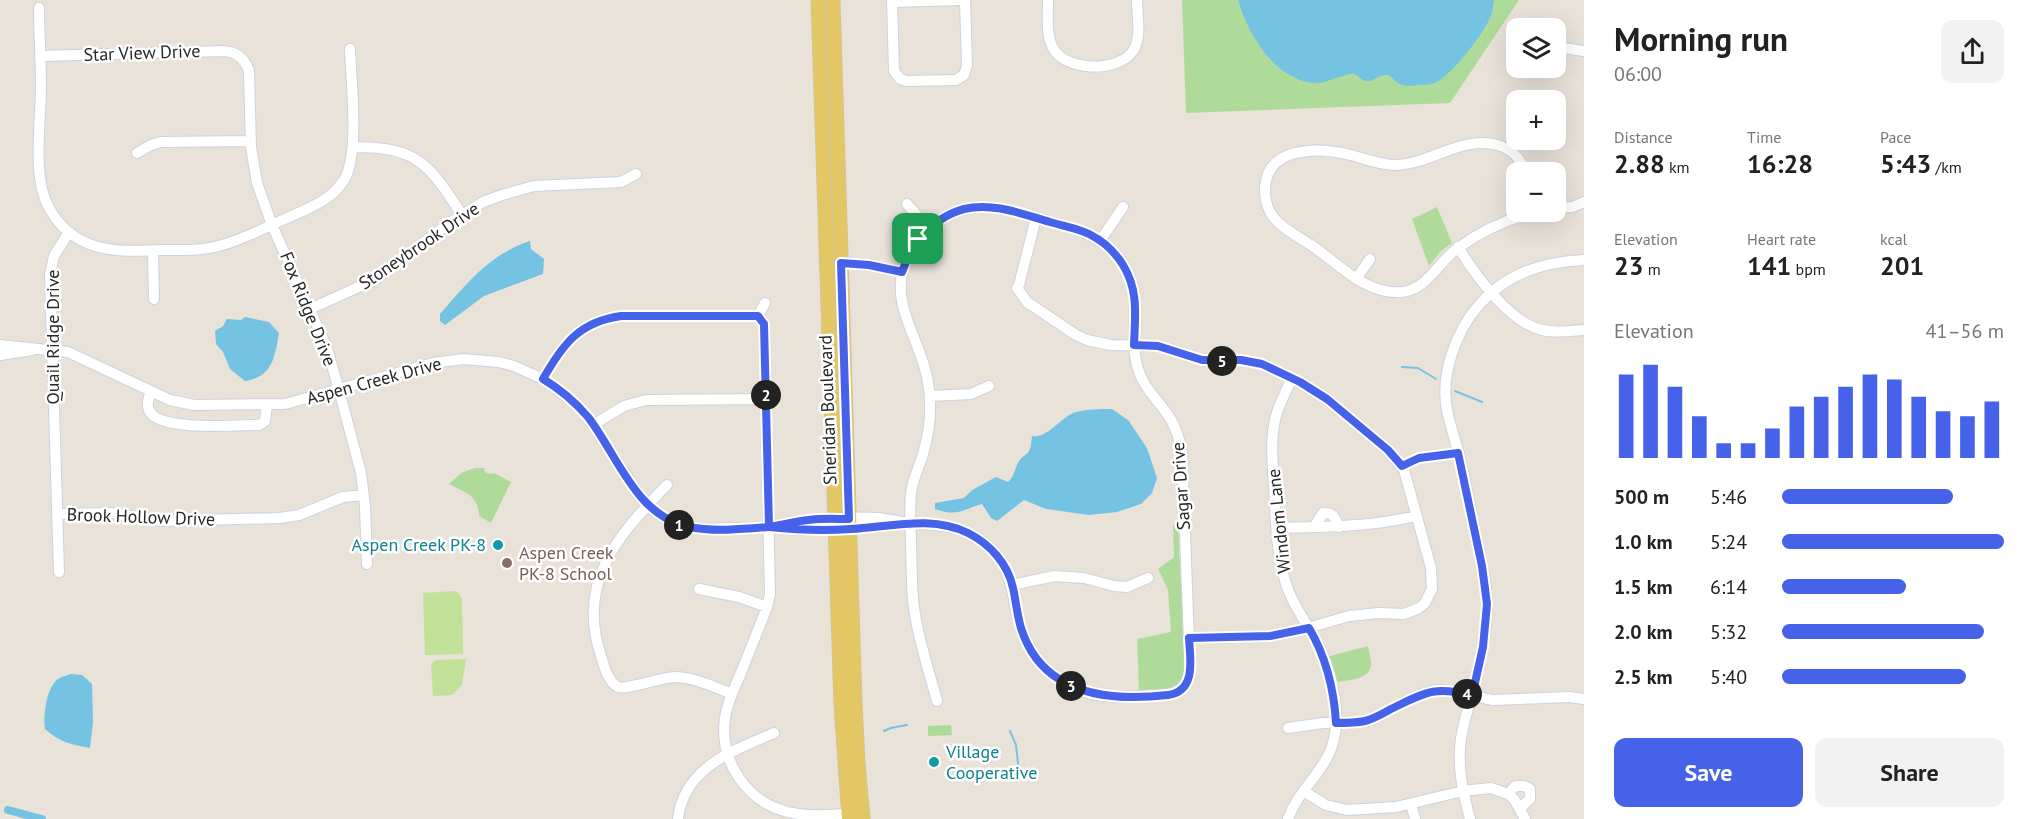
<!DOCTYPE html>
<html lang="en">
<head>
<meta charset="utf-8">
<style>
	:root { --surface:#fff; --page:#f2f2f2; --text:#222; --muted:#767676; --accent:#4662e8 }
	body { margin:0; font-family:"PT Sans",sans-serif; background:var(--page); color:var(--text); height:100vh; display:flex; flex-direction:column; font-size:22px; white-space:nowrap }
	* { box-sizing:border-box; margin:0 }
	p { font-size:20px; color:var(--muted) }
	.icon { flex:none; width:33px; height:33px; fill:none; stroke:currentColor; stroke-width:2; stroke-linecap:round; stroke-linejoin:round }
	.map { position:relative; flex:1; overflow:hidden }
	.side { display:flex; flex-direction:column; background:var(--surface); width:450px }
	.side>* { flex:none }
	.buttons { position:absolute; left:1506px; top:18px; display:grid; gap:12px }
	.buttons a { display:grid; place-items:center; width:60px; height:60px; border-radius:12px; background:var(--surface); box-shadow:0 6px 24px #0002; font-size:30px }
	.pin { position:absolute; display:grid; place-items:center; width:51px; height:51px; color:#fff; margin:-26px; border-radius:12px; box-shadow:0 3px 9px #0006 }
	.km { position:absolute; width:30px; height:30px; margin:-15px; border-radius:50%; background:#222; color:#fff; font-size:16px; line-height:30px; text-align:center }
	.round { display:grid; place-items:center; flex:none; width:63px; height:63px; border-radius:12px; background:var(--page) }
	.overview { display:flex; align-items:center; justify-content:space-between; height:102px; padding:0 30px }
	h1 { font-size:33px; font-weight:700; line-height:45px }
	.stats { display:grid; grid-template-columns:repeat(3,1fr); gap:9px; height:102px; padding:6px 30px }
	.stats div { display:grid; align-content:center }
	.stats b { font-size:26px; font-weight:700 }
	.stats small { font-size:16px; font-weight:400 }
	.stats p { font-size:16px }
	.chart { height:168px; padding:12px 30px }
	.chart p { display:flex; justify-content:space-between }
	.chart svg { width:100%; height:108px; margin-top:6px; stroke:var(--accent); stroke-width:6 }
	.primary-button { display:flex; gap:12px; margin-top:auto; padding:12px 30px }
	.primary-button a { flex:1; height:69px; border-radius:12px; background:var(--accent); color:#fff; font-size:24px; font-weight:700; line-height:69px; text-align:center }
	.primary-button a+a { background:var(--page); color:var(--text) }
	ul { padding:0 30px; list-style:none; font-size:20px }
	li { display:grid; grid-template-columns:96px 72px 1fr; align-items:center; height:45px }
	li i { height:15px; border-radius:8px; background:var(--accent) }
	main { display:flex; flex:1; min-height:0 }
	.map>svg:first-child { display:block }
	.green { fill:#afdb9a }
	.pitch { fill:#c0e197 }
	.water { fill:#75c3e2 }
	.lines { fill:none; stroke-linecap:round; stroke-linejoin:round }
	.stream { stroke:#75c3e2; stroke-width:2 }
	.canal { stroke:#75c3e2; stroke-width:8 }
	.minor-casing { stroke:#cfd2df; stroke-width:12 }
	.major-casing { stroke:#c3c3c3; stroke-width:15 }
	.minor { stroke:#fff; stroke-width:10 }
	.major { stroke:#e3c764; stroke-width:14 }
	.route-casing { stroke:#fff; stroke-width:12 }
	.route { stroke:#4662e8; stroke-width:8 }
	.culture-dot { fill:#0f9aa8; stroke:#fff; stroke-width:2 }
	.education-dot { fill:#8d6e63; stroke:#fff; stroke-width:2 }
	.labels { text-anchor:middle; stroke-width:5; stroke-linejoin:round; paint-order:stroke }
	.street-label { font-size:18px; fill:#272727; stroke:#fff }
	.culture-label { font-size:18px; fill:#0d838f; stroke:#fff; text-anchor:end }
	.education-label { font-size:18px; fill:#785e54; stroke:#fff; text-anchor:start }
</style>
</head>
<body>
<main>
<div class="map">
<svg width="1584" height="819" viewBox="0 0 1584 819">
	<rect width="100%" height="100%" fill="#e8e2d9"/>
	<path class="green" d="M 1182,0 L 1519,0 L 1450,103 L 1186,113 Z
		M 1437,207 L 1452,243 L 1441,251 L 1429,266 L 1412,219 Z
		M 475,468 L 484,468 L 485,472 L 490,474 L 494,473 L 511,482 L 491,523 L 479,516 C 478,495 466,493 449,484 L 461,473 Z
		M 1173,524 L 1178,524 L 1185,674 L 1177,687 L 1168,690 L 1139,690 L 1137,639 L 1171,632 L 1168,590 L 1158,569 L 1174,557 Z
		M 1368,646 C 1369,652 1372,660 1371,666 C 1368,680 1348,680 1337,682 L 1330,656 Z
		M 951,725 L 952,735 L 928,736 L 928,726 Z"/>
	<path class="pitch" d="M 456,591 L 462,598 L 463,654 L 425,655 L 423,593 Z
		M 466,659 L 462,685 L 452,695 L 433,696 L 431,664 L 436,660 Z"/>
	<path class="water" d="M 1238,0 L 1494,0 C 1493,6 1493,12 1490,18 C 1483,34 1451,77 1434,83 C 1430,85 1424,85 1420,85 C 1414,86 1403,87 1398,83 C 1394,81 1393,77 1387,75 C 1379,74 1374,82 1366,81 C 1360,80 1359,76 1354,74 C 1350,72 1327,82 1319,83 C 1277,84 1248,35 1238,0 Z
		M 530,241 L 531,249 L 544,259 L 543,274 L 484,296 L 445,325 L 440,321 L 440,314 C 467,283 490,254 530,241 Z
		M 245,317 L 269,322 L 279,333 C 275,356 273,377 245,381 L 230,369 L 223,352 L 216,344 L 215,331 L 223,326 L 227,319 L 241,320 Z
		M 1112,409 L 1128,420 L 1147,448 L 1157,478 L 1152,493 L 1141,504 L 1117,512 L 1089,515 L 1046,509 L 1024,500 L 997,521 L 991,518 L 982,504 C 961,510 958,517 935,509 L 935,503 L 964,498 L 972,490 L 996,477 L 1008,482 C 1014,477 1014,471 1017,465 C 1025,449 1030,461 1032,436 C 1046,439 1060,419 1073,413 C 1084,409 1100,409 1112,409 Z
		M 71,674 L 82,675 L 92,684 L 93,722 L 90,748 C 72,745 59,742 45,729 C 43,717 46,693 54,683 C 58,677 65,676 71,674 Z"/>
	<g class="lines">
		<path class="stream" d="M 1402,367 L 1418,368 L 1436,379
			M 1455,391 L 1482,402
			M 884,731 L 891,728 L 907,725
			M 1010,731 L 1016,745 L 1019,772"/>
		<path class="canal" d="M 8,810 L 42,819"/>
		<g class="minor-casing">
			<path id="minor" d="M 892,0 L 894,71 L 900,79 L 907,81 L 956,80 L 964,75 L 967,66 L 965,0
				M 1048,0 C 1048,14 1046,33 1052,46 C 1063,72 1118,73 1133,51 C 1142,37 1137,16 1137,0
				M 892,2 L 959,0
				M 39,8 C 39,33 41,59 41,85 C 41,121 32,175 48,206 C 73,254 117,252 163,250 C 183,250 203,251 222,245 C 244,239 264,228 285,219 C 307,209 331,201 344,180 C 360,154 351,82 350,49
				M 1556,47 L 1584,51
				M 40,56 L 224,51 C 237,52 245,59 249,71 L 251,147 L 257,183 L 272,225 L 327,348 L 339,390 L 361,473 L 365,506 L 367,564
				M 353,147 C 418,147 429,164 462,215
				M 137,153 L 151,145 L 161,142 L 251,141
				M 1525,172 C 1521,159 1512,149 1498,145 C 1461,135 1431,164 1396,165 C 1380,165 1363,158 1347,154 C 1316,147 1266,147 1265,189 C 1264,221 1288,230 1311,245 C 1338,263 1365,295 1402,292 C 1428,289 1438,262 1458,248 C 1481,231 1508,219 1535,212
				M 907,204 L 928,228
				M 1556,208 L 1572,207 L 1584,202
				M 1036,218 L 1019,285 L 1017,288 L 1027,302 L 1076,335 L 1087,340 L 1111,345 L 1159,346 L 1202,360 L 1241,360 L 1262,364 L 1300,382 L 1327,399 L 1388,450 L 1404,470 L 1431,568 L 1432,589 L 1425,603 L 1419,608 L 1404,614 L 1379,613 L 1349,616 L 1301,630 L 1270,636 L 1189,638
				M 1100,241 L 1123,207
				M 1458,247 C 1475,275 1510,323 1542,330 C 1556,333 1570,331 1584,330
				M 153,251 L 154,299
				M 841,263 L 869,265 L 902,272
				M 1356,279 L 1370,259
				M 310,309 L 374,280 L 448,224 L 483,202 L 502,195 L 534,186 L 621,182 L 636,174
				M 758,316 L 764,324 L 770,594 L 767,607 C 758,630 749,653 740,675 C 734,689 727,703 725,718 C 719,760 746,802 788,812 C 809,817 834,815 856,813
				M 758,316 L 765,303
				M 0,345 L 68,352 L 170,400 L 194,405 L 285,404 L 433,363 L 464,359 L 499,362 L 514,366 L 543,379 L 575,403 L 593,425 L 640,496 L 650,508 L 670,521 L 680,525 L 703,529 L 769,527 L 798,530 L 835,530 L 898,525
				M 0,355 L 32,350
				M 543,379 C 563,344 578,322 621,316 L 758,316
				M 151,391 C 149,397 146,404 149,410 C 157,432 238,425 259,425 L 265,421 L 267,405
				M 930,396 L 971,394 L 989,386
				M 593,425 L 624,406 L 646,400 L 766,399
				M 1402,466 L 1419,458 L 1459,453
				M 667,485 C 618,535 576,582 601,656 C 604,666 608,682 618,687 C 626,690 662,677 676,677 C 696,678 714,687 732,694
				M 57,514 L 111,513 L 161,521 L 280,518 L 299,515 L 343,497 L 364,495
				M 769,527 C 805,520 842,516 878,518 C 889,519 899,522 910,523 C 931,525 953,524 972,535 C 1015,559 1009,588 1021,628 C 1031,660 1058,686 1091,694 C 1113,699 1137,696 1159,695 C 1176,695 1189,688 1190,670 L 1182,452 C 1179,437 1175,423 1165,411 C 1155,397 1143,386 1138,369 C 1126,331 1147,300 1122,262 C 1104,236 1076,229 1048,221 C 1028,216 1006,207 985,207 C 951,206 919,228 906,259 C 888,306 921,338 928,382 C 932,406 930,431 923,454 C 919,468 912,480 911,494 C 909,510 911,527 911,544 C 912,565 911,587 914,608 C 918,639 929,671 937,701
				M 1314,527 L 1323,513 C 1334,512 1335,518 1339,527
				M 1277,528 C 1324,527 1370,527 1416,516
				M 59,572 L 50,275 L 54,256 L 69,232
				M 1012,585 L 1054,576 L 1084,578 L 1114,586 L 1127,587 L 1148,578
				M 699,589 L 739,597 L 767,607
				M 1288,728 L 1323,723 L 1362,722 L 1373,719 L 1416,696 L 1435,690 L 1455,691 L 1492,700 L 1570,697 L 1584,699
				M 1305,792 L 1326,805 L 1347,810 L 1396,807 L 1463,791 L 1491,788 L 1508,794 L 1514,799 L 1525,819
				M 1508,794 L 1515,786 L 1525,786 L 1530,789 L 1530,799 L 1520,808
				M 1411,804 L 1415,819
				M 678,819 C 684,767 733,751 774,733
				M 1288,819 C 1301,782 1335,768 1336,723 C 1337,693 1328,661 1313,635 C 1305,621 1295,607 1289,592 C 1276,559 1276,523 1274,488 C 1273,466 1270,442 1275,420 C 1278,405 1286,392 1292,378
				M 1470,819 C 1463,793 1457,766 1461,739 C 1463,724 1468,709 1472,695 C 1480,665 1486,636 1487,605 C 1487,583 1481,560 1476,538 C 1471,510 1466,482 1459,454 C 1455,439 1450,425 1447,410 C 1440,375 1456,331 1479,305 C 1507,273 1543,262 1584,260"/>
		</g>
		<g class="major-casing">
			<path id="major" d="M 818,0 L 841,705 L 849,819
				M 833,0 L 855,703 L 858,763 L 863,819"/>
		</g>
		<use href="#minor" class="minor"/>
		<use href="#major" class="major"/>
	</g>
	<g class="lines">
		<g class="route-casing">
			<path id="route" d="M 918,239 L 911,249 L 902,272 L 869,265 L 841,263 L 849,519 C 836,519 822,518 808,520 C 795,521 781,526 768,527 C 745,529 713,532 690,527 C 636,517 618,456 588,417 C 575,402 560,389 543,379 C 563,344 579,322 621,316 L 758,316 L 764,324 L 769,527 C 797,530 824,531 851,529 C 890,527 932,515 968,533 C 990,544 1008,564 1013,588 C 1016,601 1017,615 1021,628 C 1042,695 1108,702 1168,695 C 1197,691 1190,658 1189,638 L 1270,636 L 1309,628 C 1326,657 1334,689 1336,723 C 1346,723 1355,723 1365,721 C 1374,719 1382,714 1391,709 C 1424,693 1435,685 1472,696 L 1483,647 L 1487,604 L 1482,566 L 1458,453 L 1419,458 L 1402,466 L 1388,450 L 1327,399 L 1300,382 L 1262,364 L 1241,360 L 1202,360 L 1158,346 L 1134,345 C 1135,316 1139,291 1123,265 C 1115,252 1103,241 1089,234 C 1077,228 1063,226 1050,222 C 1022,214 993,202 964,209 C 945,214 931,225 918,239"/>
		</g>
		<use href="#route" class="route"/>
	</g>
	<g class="culture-dot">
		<circle cx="498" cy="545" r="6"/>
		<circle cx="934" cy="762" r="6"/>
	</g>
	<circle class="education-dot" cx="507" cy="563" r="6"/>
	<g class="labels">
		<g class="street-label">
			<text transform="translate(142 53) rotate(-2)" y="6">Star View Drive</text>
			<text transform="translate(419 246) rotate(-34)" y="6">Stoneybrook Drive</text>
			<text transform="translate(308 309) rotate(68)" y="6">Fox Ridge Drive</text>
			<text transform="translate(53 337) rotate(-90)" y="6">Quail Ridge Drive</text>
			<text transform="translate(374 381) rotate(-15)" y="6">Aspen Creek Drive</text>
			<text transform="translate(828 410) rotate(-92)" y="6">Sheridan Boulevard</text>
			<text transform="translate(1181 486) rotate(-94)" y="6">Sagar Drive</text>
			<text transform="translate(141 517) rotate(2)" y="6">Brook Hollow Drive</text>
			<text transform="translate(1279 521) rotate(-96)" y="6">Windom Lane</text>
		</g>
		<g class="culture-label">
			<text x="486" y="551">Aspen Creek PK-8</text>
			<text x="946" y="758" text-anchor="start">Village<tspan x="946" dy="21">Cooperative</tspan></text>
		</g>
		<g class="education-label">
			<text x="519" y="559">Aspen Creek<tspan x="519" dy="21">PK-8 School</tspan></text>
		</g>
	</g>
</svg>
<div class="buttons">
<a><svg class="icon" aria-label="layers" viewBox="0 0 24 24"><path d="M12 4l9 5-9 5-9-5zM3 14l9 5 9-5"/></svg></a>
<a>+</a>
<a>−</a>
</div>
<div class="pin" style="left:918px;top:239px;background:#1e9e55"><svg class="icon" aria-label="arrive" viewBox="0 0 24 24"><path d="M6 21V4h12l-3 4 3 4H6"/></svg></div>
<b class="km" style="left:679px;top:525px">1</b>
<b class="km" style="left:766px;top:395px">2</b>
<b class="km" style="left:1071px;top:686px">3</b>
<b class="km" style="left:1467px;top:694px">4</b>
<b class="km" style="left:1222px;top:361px">5</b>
</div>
<section class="side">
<div class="overview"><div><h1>Morning run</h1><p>06:00</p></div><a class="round"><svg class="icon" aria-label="share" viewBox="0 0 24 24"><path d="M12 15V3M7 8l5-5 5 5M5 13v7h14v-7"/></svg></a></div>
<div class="stats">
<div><p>Distance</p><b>2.88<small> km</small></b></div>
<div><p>Time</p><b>16:28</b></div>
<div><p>Pace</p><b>5:43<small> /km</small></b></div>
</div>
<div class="stats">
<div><p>Elevation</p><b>23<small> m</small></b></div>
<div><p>Heart rate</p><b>141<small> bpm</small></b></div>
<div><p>kcal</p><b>201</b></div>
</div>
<div class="chart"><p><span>Elevation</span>41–56 m</p>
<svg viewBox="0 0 160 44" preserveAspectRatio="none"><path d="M5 44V10M15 44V6M25 44V15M35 44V27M45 44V38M55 44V38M65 44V32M75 44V23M85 44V19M95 44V15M105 44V10M115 44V12M125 44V19M135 44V25M145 44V27M155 44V21"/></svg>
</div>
<ul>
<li><b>500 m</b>5:46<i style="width:77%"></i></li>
<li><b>1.0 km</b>5:24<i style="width:100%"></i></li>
<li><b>1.5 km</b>6:14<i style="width:56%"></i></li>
<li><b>2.0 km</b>5:32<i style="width:91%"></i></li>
<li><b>2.5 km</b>5:40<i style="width:83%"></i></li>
</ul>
<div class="primary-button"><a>Save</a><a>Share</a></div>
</section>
</main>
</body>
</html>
